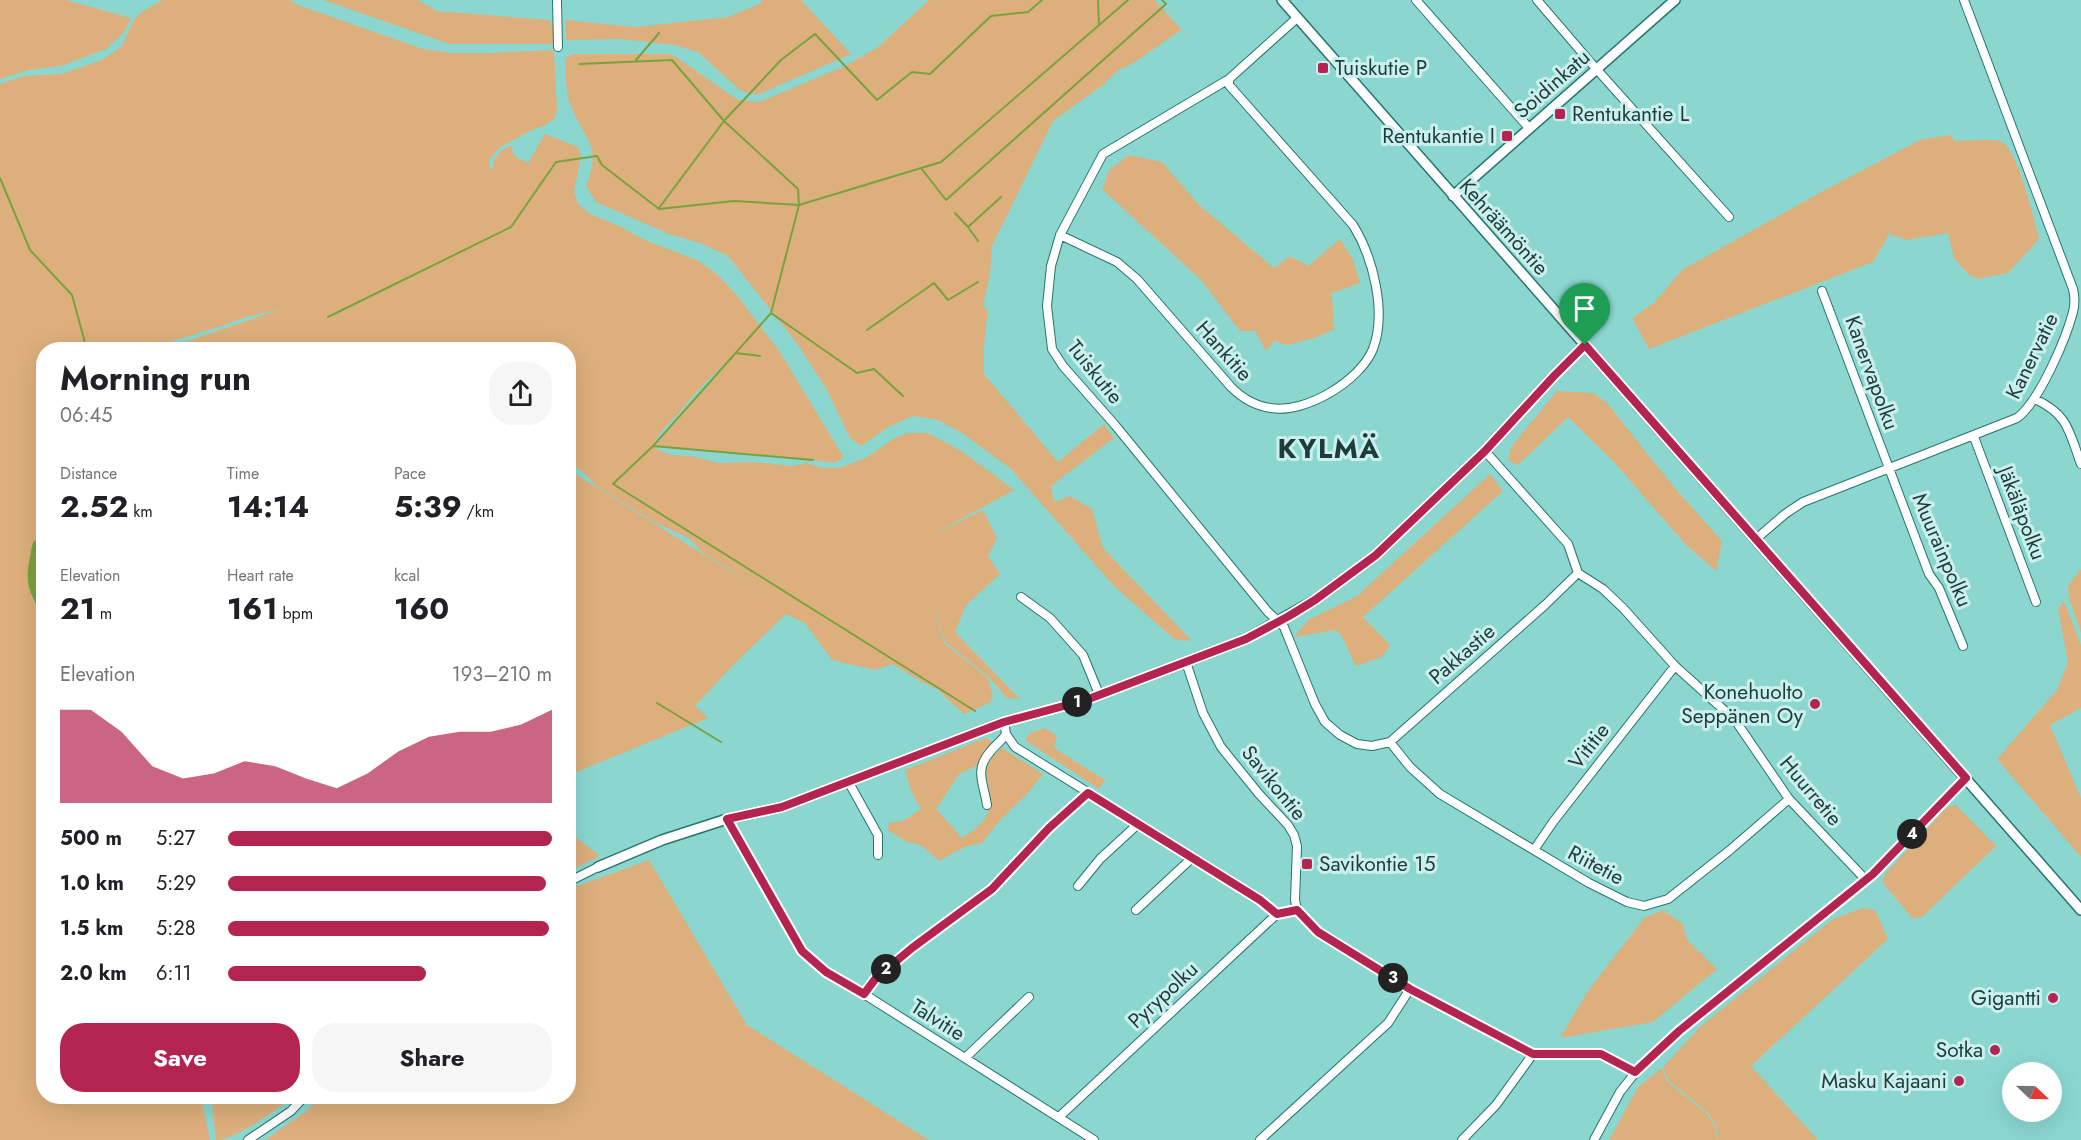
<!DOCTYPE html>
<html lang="en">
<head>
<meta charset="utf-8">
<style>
	:root { --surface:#fff; --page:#f6f6f6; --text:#202124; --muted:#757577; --accent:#b42451 }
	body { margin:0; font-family:Jost,sans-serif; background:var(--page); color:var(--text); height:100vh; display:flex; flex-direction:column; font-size:22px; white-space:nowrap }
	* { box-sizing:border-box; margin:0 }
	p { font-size:20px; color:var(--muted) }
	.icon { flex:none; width:33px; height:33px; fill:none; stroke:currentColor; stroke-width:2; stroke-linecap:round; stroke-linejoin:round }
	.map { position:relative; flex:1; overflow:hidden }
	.drawer { position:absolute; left:36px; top:342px; width:540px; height:762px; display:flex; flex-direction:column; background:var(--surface); border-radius:24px; box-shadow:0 6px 24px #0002 }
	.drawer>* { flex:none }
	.needle { width:39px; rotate:112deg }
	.controls { position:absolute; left:2002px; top:1062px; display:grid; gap:12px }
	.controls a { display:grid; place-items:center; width:60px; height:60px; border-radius:50%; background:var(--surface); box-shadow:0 6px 24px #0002; font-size:30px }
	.pin { position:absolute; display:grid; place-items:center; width:51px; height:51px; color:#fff; margin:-62px -26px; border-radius:50% 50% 50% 0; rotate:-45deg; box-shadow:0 0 6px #0007 }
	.pin .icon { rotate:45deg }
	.km { position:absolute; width:30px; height:30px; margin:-15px; border-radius:50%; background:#222; color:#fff; font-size:16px; line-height:30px; text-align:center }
	.round { display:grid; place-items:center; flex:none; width:63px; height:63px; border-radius:24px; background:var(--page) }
	.headline { display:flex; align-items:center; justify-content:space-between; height:102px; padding:0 24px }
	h1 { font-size:33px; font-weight:700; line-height:45px }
	.stats { display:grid; grid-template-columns:repeat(3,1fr); gap:9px; height:102px; padding:6px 24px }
	.stats div { display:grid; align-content:center }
	.stats b { font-size:30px; font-weight:700 }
	.stats small { font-size:16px; font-weight:400 }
	.stats p { font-size:16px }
	.chart { height:168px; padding:12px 24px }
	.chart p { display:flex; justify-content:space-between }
	.chart svg { width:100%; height:108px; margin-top:6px; fill:var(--accent); opacity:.7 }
	.cta { display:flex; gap:12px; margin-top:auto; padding:12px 24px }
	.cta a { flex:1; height:69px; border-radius:24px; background:var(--accent); color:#fff; font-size:24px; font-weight:700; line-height:69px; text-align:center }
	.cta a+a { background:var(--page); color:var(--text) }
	ul { padding:0 24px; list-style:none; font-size:20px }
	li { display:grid; grid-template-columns:96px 72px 1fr; align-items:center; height:45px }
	li i { height:15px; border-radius:8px; background:var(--accent) }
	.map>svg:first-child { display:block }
	.green { fill:#ddaf7c }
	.water { fill:#79a23e }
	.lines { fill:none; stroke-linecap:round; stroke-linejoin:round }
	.stream { stroke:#79a23e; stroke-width:2 }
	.minor-casing { stroke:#25746f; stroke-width:10 }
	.tertiary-casing { stroke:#25746f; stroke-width:12 }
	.minor { stroke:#fff; stroke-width:8 }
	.tertiary { stroke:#fff; stroke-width:9 }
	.route-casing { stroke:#fff; stroke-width:12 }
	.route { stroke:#b42451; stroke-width:8 }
	.poi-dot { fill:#b42451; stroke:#cbefec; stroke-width:2 }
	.labels { text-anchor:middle; stroke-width:6; stroke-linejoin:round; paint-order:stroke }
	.poi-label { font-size:21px; fill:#1d3d3a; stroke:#cbefec; text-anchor:end }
	.street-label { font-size:21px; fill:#1d3d3a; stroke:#cbefec }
	.district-label { font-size:27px; font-weight:bold; letter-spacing:1.5px; fill:#1d3d3a; stroke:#cbefec }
</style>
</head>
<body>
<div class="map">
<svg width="2081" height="1140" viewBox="0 0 2081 1140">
	<rect width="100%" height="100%" fill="#8bd7d0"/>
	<path class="green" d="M 0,0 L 66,0 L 131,18 L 124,32 L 106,49 L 61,66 L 29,70 L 0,79 Z
		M 162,0 L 290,0 L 298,5 L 420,48 L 450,53 L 487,53 L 554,50 L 557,110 L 555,118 L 546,125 L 532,130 L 500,147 L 489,160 L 490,168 L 494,169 L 493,161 L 502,150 L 512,145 L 513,155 L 528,163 L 545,134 L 578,147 L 581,156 L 574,192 L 578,204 L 590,214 L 617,225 L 647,241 L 697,260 L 717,274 L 736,294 L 780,352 L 844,458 L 833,463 L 813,460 L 655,446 L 731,358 C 712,375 695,393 679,413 C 669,423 658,433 653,446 L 658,450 L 672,455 L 691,456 L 719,463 L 754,462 L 793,466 L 806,463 L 824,468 L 839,468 L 866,458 L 893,439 L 907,433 L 928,433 L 963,452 L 1014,490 L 930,536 L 983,510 L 997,538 L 988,556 L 1000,574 L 966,605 L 955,632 L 1020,699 L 1007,698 L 989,677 L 945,642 L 937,617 L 927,609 L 937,618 L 944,643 L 988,678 L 993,697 L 989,703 L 964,714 L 944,696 L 939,690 L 922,682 L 893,664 L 875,670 L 832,660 L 805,623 L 786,614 L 733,665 L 695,706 L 708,718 L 569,775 L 569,470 L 773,598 L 699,550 L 696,545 L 688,538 L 654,522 L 596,486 L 586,475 L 569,462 L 568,350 L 165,349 L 281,309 L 243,318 L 222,326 L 146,349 L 44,350 L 43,535 L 33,542 L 31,597 L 44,615 L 44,1096 L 201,1097 L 210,1140 L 0,1140 L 0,84 L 24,76 L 61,74 L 102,60 L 121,47 L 134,20 L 140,13 Z
		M 323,0 L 418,0 L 437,11 L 549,20 L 555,31 L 557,44 L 450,44 Z
		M 763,0 L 801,0 L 851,54 L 757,95 L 741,91 L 698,52 L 675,45 L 620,39 L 566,40 L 565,20 L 636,27 L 728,17 L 759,4 Z
		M 929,0 L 1155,0 L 1190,39 L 1181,30 L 1132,64 L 1118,70 L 1104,84 L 1053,121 L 992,246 L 990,275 L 984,301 L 984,307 L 988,310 L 984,345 L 984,374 L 1058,462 L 1104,424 L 1114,438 L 1051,486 L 1054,502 L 1070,496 L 1092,509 L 1103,548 L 1192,641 L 1174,639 L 1114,586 L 1010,468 L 962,433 L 938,420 L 913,416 L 890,426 L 861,446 L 850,438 L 826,388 L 796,342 L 728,256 L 700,243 L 669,234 L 596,202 L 586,186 C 604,140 581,140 569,100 C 565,87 566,72 565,58 L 573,54 L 669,54 L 676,57 L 738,100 L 759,102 L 845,66 L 878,47 Z
		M 1951,135 L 1954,141 C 1964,141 1993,139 2000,141 C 2018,147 2034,220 2039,239 L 2008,273 L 1978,279 L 1969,275 L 1954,258 L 1948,233 L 1907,240 L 1891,235 L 1891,231 L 1873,262 L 1649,349 L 1632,318 L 1654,303 L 1682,270 L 1823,191 L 1922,139 Z
		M 1129,155 L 1162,162 L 1199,205 L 1274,268 L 1290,256 L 1308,266 L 1340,239 L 1353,259 L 1360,283 L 1332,293 L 1334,330 L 1314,338 L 1287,345 L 1274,341 L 1266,351 L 1255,331 L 1240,331 L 1201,280 L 1102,189 L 1109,170 Z
		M 1557,391 L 1593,393 L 1607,403 L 1673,486 L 1722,541 L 1716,571 L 1687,546 L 1613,461 L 1568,417 L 1518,465 L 1508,460 L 1511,447 Z
		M 1490,474 L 1503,491 L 1363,617 L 1390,645 L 1382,657 L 1356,666 L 1341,635 L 1336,630 L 1294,637 L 1308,620 L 1357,596 Z
		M 2081,569 L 2081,633 L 2069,598 L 2068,586 Z
		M 2064,601 L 2081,645 L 2081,708 L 2050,725 L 2081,798 L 2081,857 L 1997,759 L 2057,690 L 2068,662 L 2058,609 Z
		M 1045,728 L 1057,736 L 1054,748 L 1105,780 L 1099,789 L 1025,740 L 1030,733 Z
		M 986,738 L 993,743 L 976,766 L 959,774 L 936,809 L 962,838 C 994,817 994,806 985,770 L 993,756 L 1002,748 L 1043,774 L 1027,794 L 1000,820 L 982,843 L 964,847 L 939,861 L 922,846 L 905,841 L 888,830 L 889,823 L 903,821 L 921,809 L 911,791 L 905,770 Z
		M 1956,805 L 1996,846 L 1922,917 L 1913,919 L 1883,883 L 1885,874 L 1947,807 Z
		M 569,832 L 600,856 L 569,871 Z
		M 649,860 L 747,1025 L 929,1140 L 265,1140 L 308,1110 L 319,1097 L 568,1096 L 569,889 Z
		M 1863,908 L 1875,910 L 1888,939 L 1751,1066 L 1818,1140 L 1718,1140 L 1716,1126 L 1708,1113 L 1668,1080 L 1663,1067 L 1701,1026 L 1833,919 Z
		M 1663,910 L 1683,924 L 1687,940 L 1717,969 L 1653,1022 L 1560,1038 L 1588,991 L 1644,918 Z
		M 1662,1068 L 1667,1081 L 1707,1114 L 1715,1127 L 1717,1140 L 1609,1140 L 1638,1087 Z
		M 217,1097 L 217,1096 L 293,1097 C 278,1109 235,1140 216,1140 L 212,1107 Z"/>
	<path class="water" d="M 43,535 L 43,615 C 23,585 26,576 33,542 Z"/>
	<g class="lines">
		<path class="stream" d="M 1098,0 L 1099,25
			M 636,60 L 659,33
			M 579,64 L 672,60 L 724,121 L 798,189 L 799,205 L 771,313 L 857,373 L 874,369 L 903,396
			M 921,168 L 946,200 L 1166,4 L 1162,0
			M 0,178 L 30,250 L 72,295 L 87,350
			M 659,208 L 724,121 L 781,60 L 815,34 L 877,100 L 912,72 L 930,74 L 991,16 L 1028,12 L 1042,0
			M 955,213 L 968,227
			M 978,241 L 968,227 L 1001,197
			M 771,313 L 653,446 L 813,460
			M 328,317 L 511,227 L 556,162 L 597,156 L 602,165 L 659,209 L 734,201 L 799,205 L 941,162 L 1128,0
			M 867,330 L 934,283 L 948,300 L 978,282
			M 736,353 L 760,356
			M 653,446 L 613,484 L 975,711
			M 657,703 L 721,742"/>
		<g class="minor-casing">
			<path id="minor" d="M 557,0 L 558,47
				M 1416,0 L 1529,128
				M 1537,0 L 1591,63 L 1729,217
				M 1297,18 L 1229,79 L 1103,154 L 1060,235 L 1051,266 L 1047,306 L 1052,349 L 1063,366 L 1115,425 L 1268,612 L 1284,627 L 1315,704 L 1325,722 L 1340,735 L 1357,744 L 1372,746 L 1390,742 L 1545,605 L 1578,573 L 1568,544 L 1485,451
				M 1060,235 L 1117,262 L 1137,279 L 1231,387 C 1242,398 1255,406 1271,408 C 1305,414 1360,381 1373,349 C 1387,312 1373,257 1353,225 L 1229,85 L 1229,79
				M 1822,291 L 1929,574 L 1939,588 L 1963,646
				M 2035,399 C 2069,415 2069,432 2081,464
				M 1974,437 L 2036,602
				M 1756,539 L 1785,514 L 1803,502 L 2017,418 C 2039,402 2066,339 2073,312 C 2075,304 2075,297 2073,289 L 1964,0
				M 1578,573 L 1603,589 L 1623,608 L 1675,666 L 1735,720 L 1789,799 L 1866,880
				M 1021,597 L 1050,618 L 1083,655 L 1099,694
				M 1186,662 L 1203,713 L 1221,747 L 1259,794 L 1288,825 L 1294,835 L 1297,846 L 1295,900 L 1297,910 L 1318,932 L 1410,989 L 1533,1054 L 1601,1054 L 1635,1073
				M 1004,722 L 1006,734 L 1015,747 L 1260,899 L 1277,914
				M 1390,742 L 1410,767 L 1440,794 L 1589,883 L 1627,902 L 1644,906 L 1668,899 L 1730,850 L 1789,799
				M 848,781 L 878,835 L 878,855
				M 987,805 C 984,784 974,770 990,752 C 995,745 1002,741 1006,734
				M 727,819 L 802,951 L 826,972 L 864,994 L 1094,1140
				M 1534,850 L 1553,822 L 1675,666
				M 568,882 L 598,867
				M 1078,886 L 1100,859 L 1138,824
				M 1136,910 L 1193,857
				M 864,994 L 876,977 L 912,948 L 992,889 L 1049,828 L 1088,793
				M 965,1058 L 1029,997
				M 1059,1117 L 1277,914 L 1297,910
				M 248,1140 L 291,1111 L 305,1096
				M 1260,1140 L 1388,1023 L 1410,989
				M 1462,1140 L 1496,1105 L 1533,1054
				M 1594,1140 L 1620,1092 L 1635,1073 L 1679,1031 L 1873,874 L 1966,778"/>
		</g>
		<g class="tertiary-casing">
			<path id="tertiary" d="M 1282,0 L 2081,910
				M 1453,196 L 1675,0
				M 598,867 L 662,840 L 727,819 L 782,807 L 1004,722 L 1086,700 L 1246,639 L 1315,600 L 1376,555 L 1485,451 L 1554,376 L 1585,345"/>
		</g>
		<use href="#minor" class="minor"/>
		<use href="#tertiary" class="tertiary"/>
	</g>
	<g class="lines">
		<g class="route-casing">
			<path id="route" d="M 1585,345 L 1966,778 L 1873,874 L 1679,1031 L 1635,1072 L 1601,1054 L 1533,1054 L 1410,989 L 1318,932 L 1297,910 L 1277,914 L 1260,900 L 1088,793 L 1049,828 L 992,889 L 912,948 L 876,978 L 864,994 L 826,972 L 802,951 L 727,819 L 782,807 L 1004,722 L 1086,700 L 1246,639 L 1289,616 L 1315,600 L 1376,555 L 1485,451 L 1554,376 Z"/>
		</g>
		<use href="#route" class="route"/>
	</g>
	<g class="poi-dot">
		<rect x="1317" y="62" width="12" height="12" rx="3"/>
		<rect x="1554" y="108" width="12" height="12" rx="3"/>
		<rect x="1501" y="130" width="12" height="12" rx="3"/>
		<circle cx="1815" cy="704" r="6"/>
		<rect x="1301" y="858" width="12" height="12" rx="3"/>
		<circle cx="2053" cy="998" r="6"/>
		<circle cx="1995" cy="1050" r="6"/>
		<circle cx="1959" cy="1081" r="6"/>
	</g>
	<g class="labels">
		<g class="poi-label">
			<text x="1335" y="75" text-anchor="start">Tuiskutie P</text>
			<text x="1572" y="121" text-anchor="start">Rentukantie L</text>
			<text x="1495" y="143">Rentukantie I</text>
			<text x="1803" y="699">Konehuolto<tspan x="1803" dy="24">Seppänen Oy</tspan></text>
			<text x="1319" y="871" text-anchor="start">Savikontie 15</text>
			<text x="2041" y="1005">Gigantti</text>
			<text x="1983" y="1057">Sotka</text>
			<text x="1947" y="1088">Masku Kajaani</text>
		</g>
		<g class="street-label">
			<text transform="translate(1552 84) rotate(-41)" y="7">Soidinkatu</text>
			<text transform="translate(1504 227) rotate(48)" y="7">Kehräämöntie</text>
			<text transform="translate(1224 351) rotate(48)" y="7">Hankitie</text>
			<text transform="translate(2032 356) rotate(-64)" y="7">Kanervatie</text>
			<text transform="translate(1095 372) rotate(51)" y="7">Tuiskutie</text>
			<text transform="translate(1872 373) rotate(70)" y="7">Kanervapolku</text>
			<text transform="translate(2022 513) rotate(69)" y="7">Jäkäläpolku</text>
			<text transform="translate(1942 550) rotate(67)" y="7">Muurainpolku</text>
			<text transform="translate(1462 654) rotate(-41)" y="7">Pakkastie</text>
			<text transform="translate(1589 746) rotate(-52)" y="7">Vititie</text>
			<text transform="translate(1274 783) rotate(51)" y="7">Savikontie</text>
			<text transform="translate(1811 791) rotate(50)" y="7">Huurretie</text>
			<text transform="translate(1596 865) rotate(28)" y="7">Riitetie</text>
			<text transform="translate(1163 995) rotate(-43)" y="7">Pyrypolku</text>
			<text transform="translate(938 1020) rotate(32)" y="7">Talvitie</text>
		</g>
		<g class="district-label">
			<text x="1329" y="458">KYLMÄ</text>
		</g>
	</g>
</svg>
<div class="controls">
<a><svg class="needle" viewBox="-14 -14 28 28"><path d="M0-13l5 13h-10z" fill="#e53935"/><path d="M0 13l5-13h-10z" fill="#757577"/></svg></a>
</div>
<div class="pin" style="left:1585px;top:345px;background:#1e9e55"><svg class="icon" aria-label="arrive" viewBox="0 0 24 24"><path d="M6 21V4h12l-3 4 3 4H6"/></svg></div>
<b class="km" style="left:1077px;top:702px">1</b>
<b class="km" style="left:886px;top:969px">2</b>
<b class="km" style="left:1393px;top:978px">3</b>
<b class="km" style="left:1912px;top:834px">4</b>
<section class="drawer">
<div class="headline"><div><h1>Morning run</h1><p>06:45</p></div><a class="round"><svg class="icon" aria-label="share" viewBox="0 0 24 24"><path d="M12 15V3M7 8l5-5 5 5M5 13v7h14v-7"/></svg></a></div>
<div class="stats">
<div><p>Distance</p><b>2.52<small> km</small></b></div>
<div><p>Time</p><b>14:14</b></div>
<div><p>Pace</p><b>5:39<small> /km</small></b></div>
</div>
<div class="stats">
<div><p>Elevation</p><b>21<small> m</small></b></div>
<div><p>Heart rate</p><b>161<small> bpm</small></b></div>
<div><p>kcal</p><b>160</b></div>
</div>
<div class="chart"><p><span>Elevation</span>193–210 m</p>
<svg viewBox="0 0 160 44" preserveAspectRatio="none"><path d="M0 44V6L10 6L20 15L30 29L40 34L50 32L60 27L70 29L80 34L90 38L100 32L110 23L120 17L130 15L140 15L150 12L160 6V44z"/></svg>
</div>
<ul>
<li><b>500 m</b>5:27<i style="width:100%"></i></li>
<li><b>1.0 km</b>5:29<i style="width:98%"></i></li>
<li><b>1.5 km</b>5:28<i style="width:99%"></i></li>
<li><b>2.0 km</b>6:11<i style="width:61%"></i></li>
</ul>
<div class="cta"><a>Save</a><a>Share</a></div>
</section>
</div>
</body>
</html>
